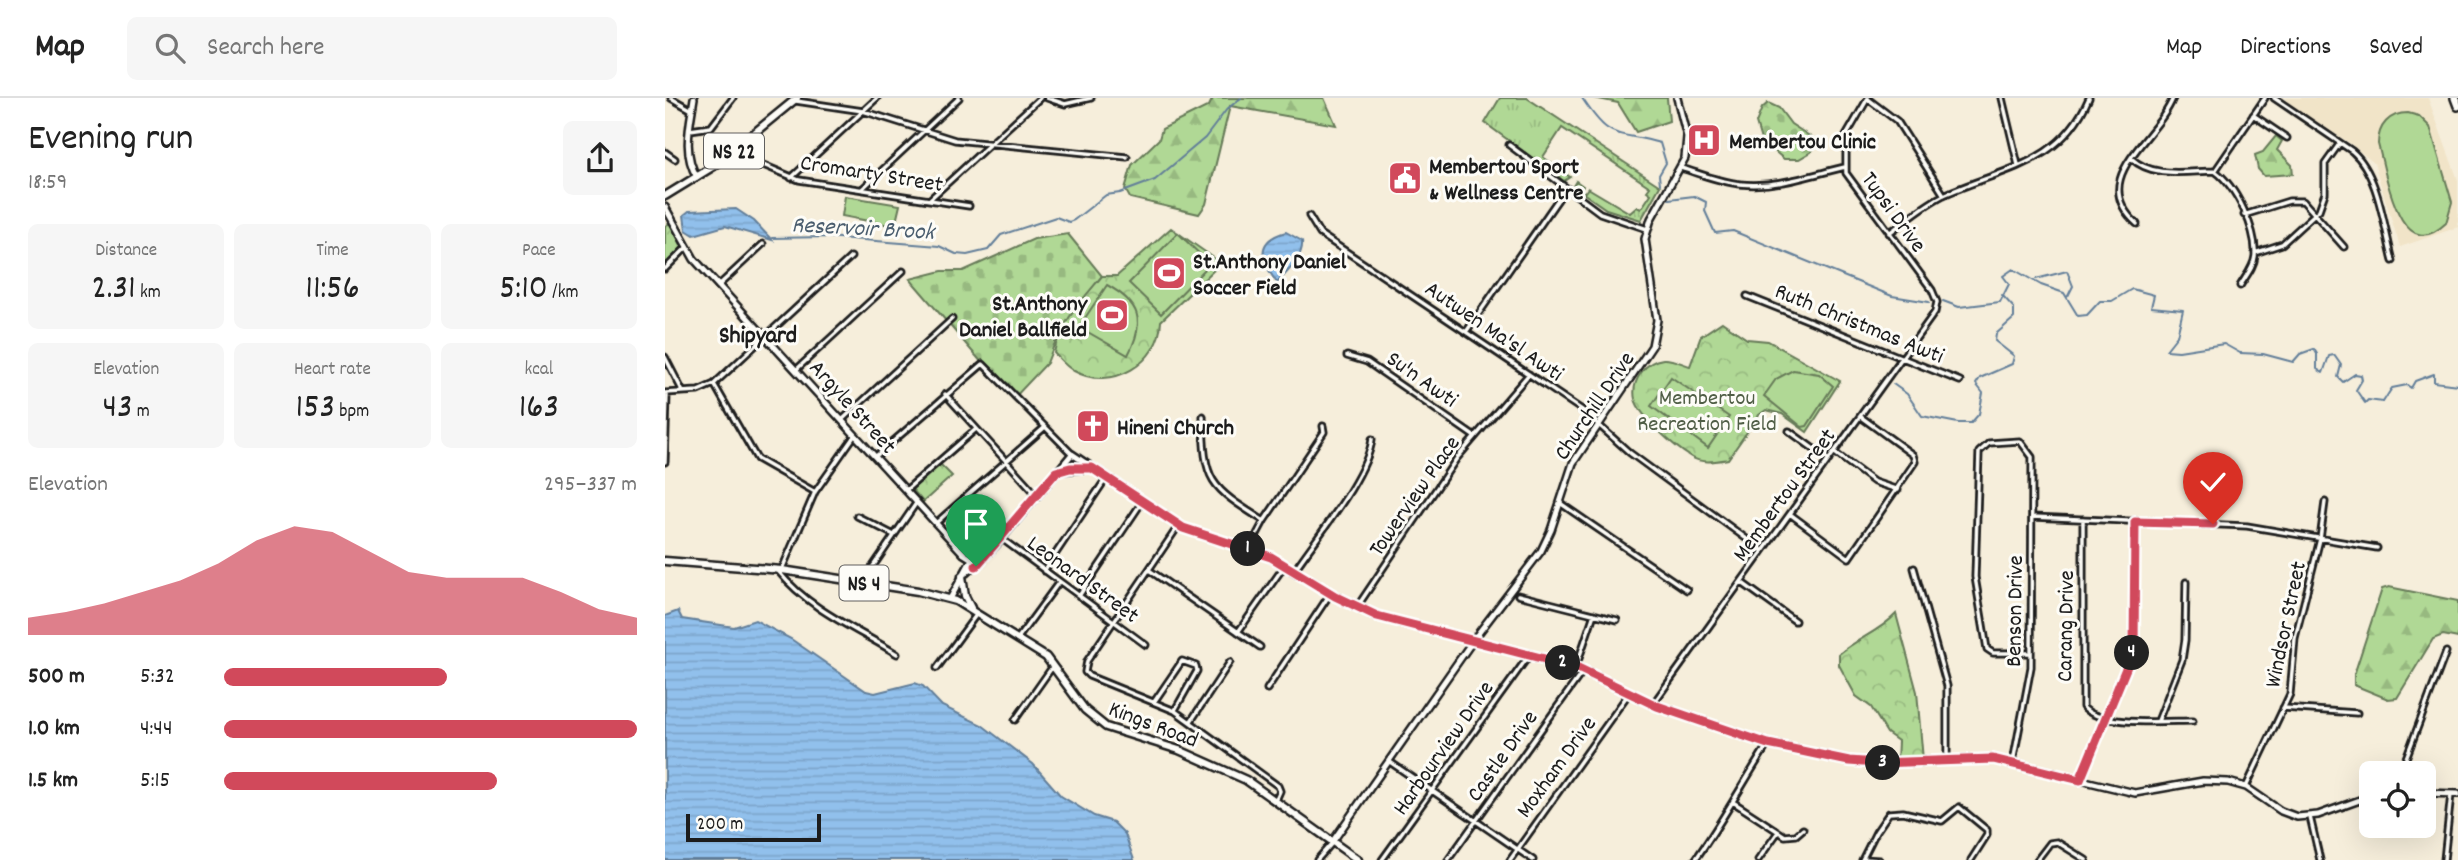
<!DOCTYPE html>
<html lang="en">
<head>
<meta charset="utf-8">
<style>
	:root { --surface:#fff; --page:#f6f6f6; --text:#222; --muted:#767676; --line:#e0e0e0; --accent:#d1495b }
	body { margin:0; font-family:Dekko,sans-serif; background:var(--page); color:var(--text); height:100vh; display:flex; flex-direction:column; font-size:26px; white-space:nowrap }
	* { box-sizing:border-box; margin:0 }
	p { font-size:23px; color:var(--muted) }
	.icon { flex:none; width:38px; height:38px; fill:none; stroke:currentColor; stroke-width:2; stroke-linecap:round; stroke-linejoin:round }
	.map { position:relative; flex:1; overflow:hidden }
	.details { display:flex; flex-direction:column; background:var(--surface); width:665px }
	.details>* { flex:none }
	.buttons { position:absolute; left:1694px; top:663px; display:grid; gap:14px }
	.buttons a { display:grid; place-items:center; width:77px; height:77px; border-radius:10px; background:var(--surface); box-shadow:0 7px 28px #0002; font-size:35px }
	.scale { position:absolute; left:21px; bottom:18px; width:135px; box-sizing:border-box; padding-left:7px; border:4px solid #1c1c1c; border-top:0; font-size:19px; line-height:24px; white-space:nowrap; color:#1c1c1c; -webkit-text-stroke:5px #fdfcf7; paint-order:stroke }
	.pin { position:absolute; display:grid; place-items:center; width:60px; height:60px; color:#fff; margin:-72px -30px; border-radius:50% 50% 50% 0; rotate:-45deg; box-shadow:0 0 7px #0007 }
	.pin .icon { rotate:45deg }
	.km { position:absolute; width:35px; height:35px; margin:-18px; border-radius:50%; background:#222; color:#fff; font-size:19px; line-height:35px; text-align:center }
	.round { display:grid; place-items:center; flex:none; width:74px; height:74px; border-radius:10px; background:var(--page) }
	.summary { display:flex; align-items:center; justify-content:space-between; height:119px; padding:0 28px }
	h1 { font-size:38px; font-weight:600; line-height:52px }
	.stats { display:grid; grid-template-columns:repeat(3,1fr); gap:10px; height:119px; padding:7px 28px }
	.stats div { display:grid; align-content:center; border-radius:10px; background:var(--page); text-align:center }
	.stats b { font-size:35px; font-weight:600 }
	.stats small { font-size:19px; font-weight:400 }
	.stats p { font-size:19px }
	.chart { height:196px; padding:14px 28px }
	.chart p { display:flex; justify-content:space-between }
	.chart svg { width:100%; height:126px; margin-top:7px; fill:var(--accent); opacity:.7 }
	ul { padding:0 28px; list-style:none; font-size:23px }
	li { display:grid; grid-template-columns:112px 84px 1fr; align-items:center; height:52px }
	li i { height:18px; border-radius:9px; background:var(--accent) }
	header { display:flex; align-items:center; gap:42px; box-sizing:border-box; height:98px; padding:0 35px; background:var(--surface); border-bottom:2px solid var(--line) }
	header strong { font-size:33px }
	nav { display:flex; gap:38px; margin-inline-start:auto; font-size:24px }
	.search { width:490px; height:63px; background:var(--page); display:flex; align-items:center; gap:18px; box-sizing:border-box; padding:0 24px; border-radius:10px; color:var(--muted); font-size:26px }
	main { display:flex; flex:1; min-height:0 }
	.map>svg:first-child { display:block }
	.built { fill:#f1e4c8 }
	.grass { fill:url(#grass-tufts); stroke:#667a58; stroke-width:2 }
	.forest { fill:url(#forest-firs); stroke:#667a58; stroke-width:2 }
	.cemetery { fill:url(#cemetery-stones); stroke:#667a58; stroke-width:2 }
	.park { fill:url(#park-crowns); stroke:#667a58; stroke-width:2 }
	.garden { fill:#b0d895; stroke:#667a58; stroke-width:2 }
	.water { fill:url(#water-rules); stroke:#627e99; stroke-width:2 }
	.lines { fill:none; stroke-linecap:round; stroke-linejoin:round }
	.stream { stroke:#627e99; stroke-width:2 }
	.minor-casing { stroke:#1c1c1c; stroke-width:9 }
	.tertiary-casing { stroke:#1c1c1c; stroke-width:10 }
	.secondary-casing { stroke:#1c1c1c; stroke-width:10 }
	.primary-casing { stroke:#1c1c1c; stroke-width:11 }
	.motorway-casing { stroke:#1c1c1c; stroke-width:12 }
	.minor { stroke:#fdfcf7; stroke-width:3.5 }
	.tertiary { stroke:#fdfcf7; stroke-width:5 }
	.secondary { stroke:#fdfcf7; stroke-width:5 }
	.primary { stroke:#fdfcf7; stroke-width:6 }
	.motorway { stroke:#fdfcf7; stroke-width:7 }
	.route-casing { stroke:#fff; stroke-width:14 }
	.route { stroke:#d1495b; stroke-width:9 }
	.labels { text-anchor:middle; stroke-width:6; stroke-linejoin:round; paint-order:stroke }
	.shield { fill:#fdfcf7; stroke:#605f5e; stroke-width:2 }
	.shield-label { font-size:21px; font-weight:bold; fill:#1c1c1c }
	.poi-label { font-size:23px; font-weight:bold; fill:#1c1c1c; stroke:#fdfcf7; text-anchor:start }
	.street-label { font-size:23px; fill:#1c1c1c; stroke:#fdfcf7 }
	.park-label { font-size:23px; fill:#505e46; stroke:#fdfcf7 }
	.water-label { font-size:24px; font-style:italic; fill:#4b5e6f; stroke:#fdfcf7 }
	.neighbourhood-label { font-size:24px; font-weight:bold; fill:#1c1c1c; stroke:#fdfcf7 }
</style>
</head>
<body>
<header>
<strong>Map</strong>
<div class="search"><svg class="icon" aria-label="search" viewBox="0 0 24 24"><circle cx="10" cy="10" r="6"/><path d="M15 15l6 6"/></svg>Search here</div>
<nav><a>Map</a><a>Directions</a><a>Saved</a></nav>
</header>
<main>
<section class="details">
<div class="summary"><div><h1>Evening run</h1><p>18:59</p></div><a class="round"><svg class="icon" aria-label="share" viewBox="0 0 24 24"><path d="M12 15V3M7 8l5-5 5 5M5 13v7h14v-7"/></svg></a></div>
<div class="stats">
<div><p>Distance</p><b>2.31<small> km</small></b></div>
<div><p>Time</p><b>11:56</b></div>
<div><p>Pace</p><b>5:10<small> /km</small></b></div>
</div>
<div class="stats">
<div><p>Elevation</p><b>43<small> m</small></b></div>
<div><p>Heart rate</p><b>153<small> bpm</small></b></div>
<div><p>kcal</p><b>163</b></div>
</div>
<div class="chart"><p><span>Elevation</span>295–337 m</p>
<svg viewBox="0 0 160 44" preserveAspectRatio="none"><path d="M0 44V38L10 36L20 33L30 29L40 25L50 19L60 11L70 6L80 8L90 15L100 22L110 24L120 24L130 24L140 29L150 35L160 38V44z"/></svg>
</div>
<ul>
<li><b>500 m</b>5:32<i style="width:54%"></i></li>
<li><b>1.0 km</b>4:44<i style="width:100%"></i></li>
<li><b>1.5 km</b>5:15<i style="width:66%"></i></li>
</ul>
</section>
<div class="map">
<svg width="1793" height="762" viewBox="0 0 1793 762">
	<defs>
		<pattern id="grass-tufts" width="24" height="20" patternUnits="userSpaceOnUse" patternTransform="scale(1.75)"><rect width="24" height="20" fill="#b0d895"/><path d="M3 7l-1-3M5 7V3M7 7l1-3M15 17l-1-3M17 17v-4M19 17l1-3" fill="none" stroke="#97b980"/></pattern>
		<pattern id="forest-firs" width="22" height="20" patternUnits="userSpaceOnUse" patternTransform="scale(1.75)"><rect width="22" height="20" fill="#b0d895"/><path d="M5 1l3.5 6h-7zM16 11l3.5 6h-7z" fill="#97b980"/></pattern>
		<pattern id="cemetery-stones" width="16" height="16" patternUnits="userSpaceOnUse" patternTransform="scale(1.75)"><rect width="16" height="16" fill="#b0d895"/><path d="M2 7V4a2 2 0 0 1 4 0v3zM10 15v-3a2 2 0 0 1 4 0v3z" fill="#97b980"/></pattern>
		<pattern id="park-crowns" width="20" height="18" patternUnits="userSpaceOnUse" patternTransform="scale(1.75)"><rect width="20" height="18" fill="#b0d895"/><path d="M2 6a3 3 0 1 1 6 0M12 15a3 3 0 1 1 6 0" fill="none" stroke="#97b980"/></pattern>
		<pattern id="water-rules" width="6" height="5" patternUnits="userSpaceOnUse" patternTransform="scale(1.75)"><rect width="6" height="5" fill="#91c0ec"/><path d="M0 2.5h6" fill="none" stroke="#7ca4ca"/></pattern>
	</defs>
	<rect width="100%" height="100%" fill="#f6eedb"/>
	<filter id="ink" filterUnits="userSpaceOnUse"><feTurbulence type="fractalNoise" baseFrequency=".0143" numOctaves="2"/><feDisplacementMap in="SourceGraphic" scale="14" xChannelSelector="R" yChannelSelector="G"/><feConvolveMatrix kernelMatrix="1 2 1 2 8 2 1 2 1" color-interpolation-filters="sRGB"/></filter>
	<g filter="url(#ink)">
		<path class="built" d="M 1622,0 L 1763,0 L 1793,82 L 1793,129 L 1735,149 L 1709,65 L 1686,46 L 1619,3 Z"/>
		<path class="grass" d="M 835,0 L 862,0 L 995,88 L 976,122 L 941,111 L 908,88 L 911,83 L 918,88 L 916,92 L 920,94 L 923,90 L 965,115 L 972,109 L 976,111 L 986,96 L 982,93 L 985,89 L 897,30 L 878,59 L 905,79 L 899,83 L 820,25 Z"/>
		<path class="forest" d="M 548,0 L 659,0 L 671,27 L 565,8 L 541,106 L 534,116 L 465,100 L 460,91 L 467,67 L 494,41 L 497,31 L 544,8 Z
			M 929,0 L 1002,0 L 1004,23 L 971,34 L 953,5 Z
			M 1611,38 L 1617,43 L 1612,52 L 1627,67 L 1628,76 L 1599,78 L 1593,71 L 1590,57 L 1598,54 Z
			M 1724,489 L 1793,503 L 1793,540 L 1778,537 L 1768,541 L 1732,600 L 1723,601 L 1689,587 L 1689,577 L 1717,491 Z"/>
		<path class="cemetery" d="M 1103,5 L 1114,10 L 1126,26 L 1149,41 L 1146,54 L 1134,61 L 1119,61 L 1096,42 L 1091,25 L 1097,10 Z
			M 403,136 L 437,178 L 391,242 L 382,265 L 348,301 L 245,181 L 277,173 L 298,173 L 369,141 Z"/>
		<path class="park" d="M 5,125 L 17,149 L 0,167 L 0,128 Z
			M 506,130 L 556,165 L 496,223 C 495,265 447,294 409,273 C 401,269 395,261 389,255 C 394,226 419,200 437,178 L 452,178 Z
			M 1057,224 L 1082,241 L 1103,243 L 1175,283 L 1142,334 L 1117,316 L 1101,312 L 1094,317 L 1063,361 C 1051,363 1037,366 1026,359 C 1010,349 975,319 970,301 C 966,283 980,263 998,261 C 1007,260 1017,266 1025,268 L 1036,238 Z
			M 275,366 L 287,378 L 258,404 L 247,391 Z
			M 1231,516 L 1252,594 L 1258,662 L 1232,664 L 1233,643 L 1222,635 L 1206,609 L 1191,598 L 1174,567 L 1174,556 C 1193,540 1214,534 1231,516 Z"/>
		<path class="garden" d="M 1743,15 L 1754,18 L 1765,29 L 1787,104 L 1781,125 C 1734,170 1721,74 1713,46 C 1713,28 1724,15 1743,15 Z
			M 180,98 L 235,107 L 230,128 L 177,118 Z
			M 513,135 L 545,166 L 496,216 L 464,185 Z
			M 442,187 C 475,205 481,223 463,257 L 414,229 Z
			M 1128,272 L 1154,276 L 1168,288 L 1142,328 L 1137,329 L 1099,298 L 1111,281 Z
			M 1006,279 L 1064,319 L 1043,350 L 986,308 Z"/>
		<path class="water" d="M 71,111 L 89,123 L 107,142 L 60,128 L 29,137 L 21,132 L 19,117 L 24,113 Z
			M 621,134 L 637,143 C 639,159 622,174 612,185 C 597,164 588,143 621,134 Z
			M 13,513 L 17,521 L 69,529 L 90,522 L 126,541 L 201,593 L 210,595 L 250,585 L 258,588 L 277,608 L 317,627 L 368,666 L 396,698 L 429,718 L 448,724 L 460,736 L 469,762 L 0,762 L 0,518 Z"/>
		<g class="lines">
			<path class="stream" d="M 917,0 C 946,44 948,32 995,45 L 1001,65 L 994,77 L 995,86
				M 1004,101 L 1029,98 L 1041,104 L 1040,113 L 1050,135 L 1068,133 L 1227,198 L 1264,204
				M 107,140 L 161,139 L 274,148 L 291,156 L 302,157 L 323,152 L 336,137 L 391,119 L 404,124 L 409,122 L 441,97 L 455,95 L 490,82 L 540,40 L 562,11 L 576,0
				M 1371,181 L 1402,173 L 1408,188 L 1403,198
				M 1278,203 L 1294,209 L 1335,204 L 1344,186 L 1338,178 L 1348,171 L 1376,187 L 1399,195 L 1413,218 L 1422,217 L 1435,203 L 1447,203 L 1467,191 L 1489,197 L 1486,209 L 1518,212 L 1512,238 L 1501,252 L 1514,253 L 1559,246 L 1575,255 L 1598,256 L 1628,264 L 1635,256 L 1649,251 L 1652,256 L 1652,271 L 1658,275 L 1664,258 L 1669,257 L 1676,267 L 1673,279 L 1678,284 L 1690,276 L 1696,277 L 1697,282 L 1691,292 L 1700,305 L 1703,302 L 1718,304 L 1727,290 L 1742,287 L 1746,290 L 1750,283 L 1769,276 L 1769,284 L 1793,287
				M 1228,286 L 1242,296 L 1257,318 L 1293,325 L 1306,325 L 1314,316 L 1318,295 L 1311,286 L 1315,280 L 1347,266 L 1349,258 L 1330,243 L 1331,236 L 1349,220 L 1349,210 L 1337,197"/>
			<g class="minor-casing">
				<path id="minor" d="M 6,0 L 27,12
					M 382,0 L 400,6 L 426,0
					M 1337,0 L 1353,67
					M 1609,0 L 1687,53 C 1714,76 1719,130 1728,163
					M 1203,1 L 1232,23 L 1279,97
					M 131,3 L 198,13 L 290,42 L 462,59
					M 1588,17 L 1622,40
					M 25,32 L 46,29 L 68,0
					M 844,47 L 935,115 L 982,131
					M 0,54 L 10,61
					M 67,54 L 134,82 L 304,108
					M 1466,60 C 1488,81 1523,73 1550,73 C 1571,88 1592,132 1590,158 C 1589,169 1581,178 1575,188
					M 1016,70 C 1036,76 1055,84 1075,86 C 1111,90 1146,77 1180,69
					M 1550,73 L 1600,0
					M 126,80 L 212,0
					M 197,91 L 294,0
					M 264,102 L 375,0
					M 1579,117 L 1624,103 L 1638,103 L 1679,149
					M 644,118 L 655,136 L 917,312 L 965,355 L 1098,453
					M 1472,126 C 1421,80 1491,43 1508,0
					M 1224,135 C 1242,122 1261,105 1281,96 C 1340,70 1396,66 1424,0
					M 1590,155 L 1617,146 L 1654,112 L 1660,95 L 1660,66 L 1675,45
					M 0,171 L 21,150
					M 53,188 L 98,146
					M 1082,198 L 1295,283
					M 801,234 L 901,90
					M 682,258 L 702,264 L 810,339
					M 0,259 L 18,294
					M 132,271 L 238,173
					M 49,286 L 92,361 L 150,394
					M 0,295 L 33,293 L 49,286 L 186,159
					M 280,296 L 372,397
					M 538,318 C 539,385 544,388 599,423
					M 178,321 L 287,221
					M 1124,333 L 1164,362
					M 1170,355 L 1209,384 L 1233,392
					M 211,358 L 318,266 L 407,356
					M 0,364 L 2,296
					M 241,392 L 311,331
					M 895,405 L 1022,492
					M 1125,416 L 1184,460 L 1250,364 L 1248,357 L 1196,319
					M 192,418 L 227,436
					M 1367,419 L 1582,428 L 1712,450
					M 1418,421 L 1418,609 C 1434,629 1502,623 1528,623
					M 271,425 L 379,330
					M 514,427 L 422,563 L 420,574 L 424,578 L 510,613 L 613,688 L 615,693 L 611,702
					M 337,441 L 481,547
					M 584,451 L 599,423 L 659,334 L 658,328
					M 1249,470 L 1282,588 L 1282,661
					M 117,471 L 150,394 L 190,337
					M 484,472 L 595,549
					M 379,473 L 442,379
					M 629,473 C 651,440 703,378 707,341
					M 114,474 C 145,512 190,530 232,556
					M 198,483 L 252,404
					M 1076,484 L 1130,523
					M 853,497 L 952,522
					M 414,498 L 477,404
					M 692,509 L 792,360 L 864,276
					M 573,534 L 620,467
					M 353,540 L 394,484
					M 911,569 L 929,516
					M 272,570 L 311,517
					M 602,591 L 665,496
					M 489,604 L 517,563 L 531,568 L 532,573 L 510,612
					M 988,606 L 1270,214 L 1272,204 L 1267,192 L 1181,75 L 1181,38 L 1203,0
					M 1618,610 L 1692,615
					M 350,622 L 388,568
					M 526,623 L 565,564
					M 1493,623 L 1517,562 L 1520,542 L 1521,484
					M 725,664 L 868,762
					M 1348,664 L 1366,569 L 1367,359 L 1355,343 L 1324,345 L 1314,354 L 1310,479 L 1322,551 L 1328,555 L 1366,555
					M 1735,676 L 1781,554
					M 1416,681 L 1469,551 L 1470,424
					M 1581,689 L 1625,596 L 1630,540 L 1655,441 L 1660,404
					M 1068,704 L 1120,738 L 1131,737 L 1138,731
					M 1645,719 L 1655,762
					M 1198,761 L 1214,762
					M 652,762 L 667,745
					M 717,762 L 865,556
					M 783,762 L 918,573
					M 845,762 L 964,595
					M 1030,762 C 1057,724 1078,685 1103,646
					M 1093,762 L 1113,734
					M 1197,762 L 1211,734 L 1224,715 L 1238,714 L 1277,723 L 1294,709 L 1322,732 L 1322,737 L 1306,762
					M 1372,762 L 1385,745 L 1392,744 L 1421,762
					M 1779,762 L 1786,696"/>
			</g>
			<g class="tertiary-casing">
				<path id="tertiary" d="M 0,109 L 29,161 L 299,456 L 307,461
					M 668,743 L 809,541"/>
			</g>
			<g class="secondary-casing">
				<path id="secondary" d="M 29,0 C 25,27 17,55 32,79
					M 394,373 L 426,370
					M 301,475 L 319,458
					M 285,501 L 307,461 L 320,458 L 332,446 L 407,356 L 518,430 L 603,458 L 670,498 L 712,518 L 911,569 L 992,608 L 1103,646 L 1184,663 L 1212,665 L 1328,661 L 1470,695 L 1538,683 L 1563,684 L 1581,689 L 1616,713 L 1632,719 L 1653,717 L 1706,698
					M 809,541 L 876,453 L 886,432 L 908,365 L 987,248 L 992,222 L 980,141 L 986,121 L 1020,60 L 1022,39 L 1012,0
					M 1759,695 L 1793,696"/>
			</g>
			<g class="primary-casing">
				<path id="primary" d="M 0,98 L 49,68 L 132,0
					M 0,463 L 117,472 L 253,493 L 291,503 L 381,559 L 420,612 L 441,629 L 514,652 L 581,682 L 693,762
					M 297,478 L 300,498 L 306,510"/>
			</g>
			<g class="motorway-casing">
				<path id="motorway" d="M 1790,0 L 1793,8"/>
			</g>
			<use href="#minor" class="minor"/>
			<use href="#tertiary" class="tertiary"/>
			<use href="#secondary" class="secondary"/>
			<use href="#primary" class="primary"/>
			<use href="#motorway" class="motorway"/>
		</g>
	</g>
	<g class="lines" filter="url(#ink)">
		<g class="route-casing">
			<path id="route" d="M 311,468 L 391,374 L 405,370 L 427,370 L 518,430 L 606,459 L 670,498 L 712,518 L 911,569 L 992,608 L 1103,646 L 1184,663 L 1212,665 L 1328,661 L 1415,682 L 1469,551 L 1470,424 L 1548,426"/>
		</g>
		<use href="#route" class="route"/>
	</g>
	<defs>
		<g id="hospital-square" transform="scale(1.75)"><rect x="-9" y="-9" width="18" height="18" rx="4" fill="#d1495b" stroke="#fdfcf7"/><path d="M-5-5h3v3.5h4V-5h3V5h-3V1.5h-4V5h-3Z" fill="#fff"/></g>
		<g id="civic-square" transform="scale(1.75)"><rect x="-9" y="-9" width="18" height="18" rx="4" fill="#d1495b" stroke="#fdfcf7"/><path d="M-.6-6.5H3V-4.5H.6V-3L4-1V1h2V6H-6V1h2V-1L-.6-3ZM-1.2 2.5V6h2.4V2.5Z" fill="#fff"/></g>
		<g id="stadium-square" transform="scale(1.75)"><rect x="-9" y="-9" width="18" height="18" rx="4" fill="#d1495b" stroke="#fdfcf7"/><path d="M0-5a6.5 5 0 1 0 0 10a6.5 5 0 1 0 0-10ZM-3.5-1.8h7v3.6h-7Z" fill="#fff"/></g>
		<g id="church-square" transform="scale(1.75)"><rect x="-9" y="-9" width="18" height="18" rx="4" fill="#d1495b" stroke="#fdfcf7"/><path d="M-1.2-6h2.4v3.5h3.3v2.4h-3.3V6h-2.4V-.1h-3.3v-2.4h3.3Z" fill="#fff"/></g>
	</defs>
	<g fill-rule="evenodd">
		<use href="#hospital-square" x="1039" y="42"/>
		<use href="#civic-square" x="740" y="80"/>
		<use href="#stadium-square" x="504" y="175"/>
		<use href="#stadium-square" x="447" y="217"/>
		<use href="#church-square" x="428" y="328"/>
	</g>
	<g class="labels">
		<g class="shield">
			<rect x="39" y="35.5" width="60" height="35" rx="5"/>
			<rect x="174.5" y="467.5" width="49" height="35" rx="5"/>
		</g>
		<g class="shield-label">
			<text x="69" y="60">NS 22</text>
			<text x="199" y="492">NS 4</text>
		</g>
		<g class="poi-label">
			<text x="1064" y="50">Membertou Clinic</text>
			<text x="764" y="75">Membertou Sport<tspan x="764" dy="26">&amp; Wellness Centre</tspan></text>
			<text x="528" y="170">St.Anthony Daniel<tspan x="528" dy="26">Soccer Field</tspan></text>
			<text x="422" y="212" text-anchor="end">St.Anthony<tspan x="422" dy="26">Daniel Ballfield</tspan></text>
			<text x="452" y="336">Hineni Church</text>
		</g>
		<g class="street-label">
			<text transform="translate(207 74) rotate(9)" y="8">Cromarty Street</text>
			<text transform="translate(1230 113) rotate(54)" y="8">Tupsi Drive</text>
			<text transform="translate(1195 224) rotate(22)" y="8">Ruth Christmas Awti</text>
			<text transform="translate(830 232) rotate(34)" y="8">Autwen Ma'sl Awti</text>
			<text transform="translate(758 280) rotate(35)" y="8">Su'n Awti</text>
			<text transform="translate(928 307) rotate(-56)" y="8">Churchill Drive</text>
			<text transform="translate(189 308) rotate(48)" y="8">Argyle Street</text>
			<text transform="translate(1118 396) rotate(-54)" y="8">Membertou Street</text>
			<text transform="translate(748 397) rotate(-55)" y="8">Towerview Place</text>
			<text transform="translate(419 480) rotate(36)" y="8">Leonard Street</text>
			<text transform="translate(1348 513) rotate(-89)" y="8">Benson Drive</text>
			<text transform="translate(1619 526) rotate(-78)" y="8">Windsor Street</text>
			<text transform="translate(1399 528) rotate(-89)" y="8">Carang Drive</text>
			<text transform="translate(489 625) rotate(21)" y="8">Kings Road</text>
			<text transform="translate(777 649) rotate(-55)" y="8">Harbourview Drive</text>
			<text transform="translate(836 657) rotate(-55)" y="8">Castle Drive</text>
			<text transform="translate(890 668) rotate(-54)" y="8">Moxham Drive</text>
		</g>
		<g class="park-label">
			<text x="1042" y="306">Membertou<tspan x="1042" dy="26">Recreation Field</tspan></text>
		</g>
		<g class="water-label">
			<text transform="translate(198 129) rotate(3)" y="8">Reservoir Brook</text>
		</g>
		<g class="neighbourhood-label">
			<text x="93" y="244">Shipyard</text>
		</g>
	</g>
</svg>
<div class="buttons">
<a><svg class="icon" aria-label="locate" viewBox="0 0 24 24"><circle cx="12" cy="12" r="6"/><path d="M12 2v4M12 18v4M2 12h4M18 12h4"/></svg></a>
</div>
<div class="scale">200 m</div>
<div class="pin" style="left:311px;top:468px;background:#1e9e55"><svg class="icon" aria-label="arrive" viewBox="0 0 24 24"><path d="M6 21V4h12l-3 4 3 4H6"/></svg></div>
<div class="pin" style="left:1548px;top:426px;background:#d93025"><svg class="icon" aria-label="check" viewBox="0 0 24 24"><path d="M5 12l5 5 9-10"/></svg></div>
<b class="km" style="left:583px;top:451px">1</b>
<b class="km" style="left:898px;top:565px">2</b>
<b class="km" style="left:1218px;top:665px">3</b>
<b class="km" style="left:1467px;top:555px">4</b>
</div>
</main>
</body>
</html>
